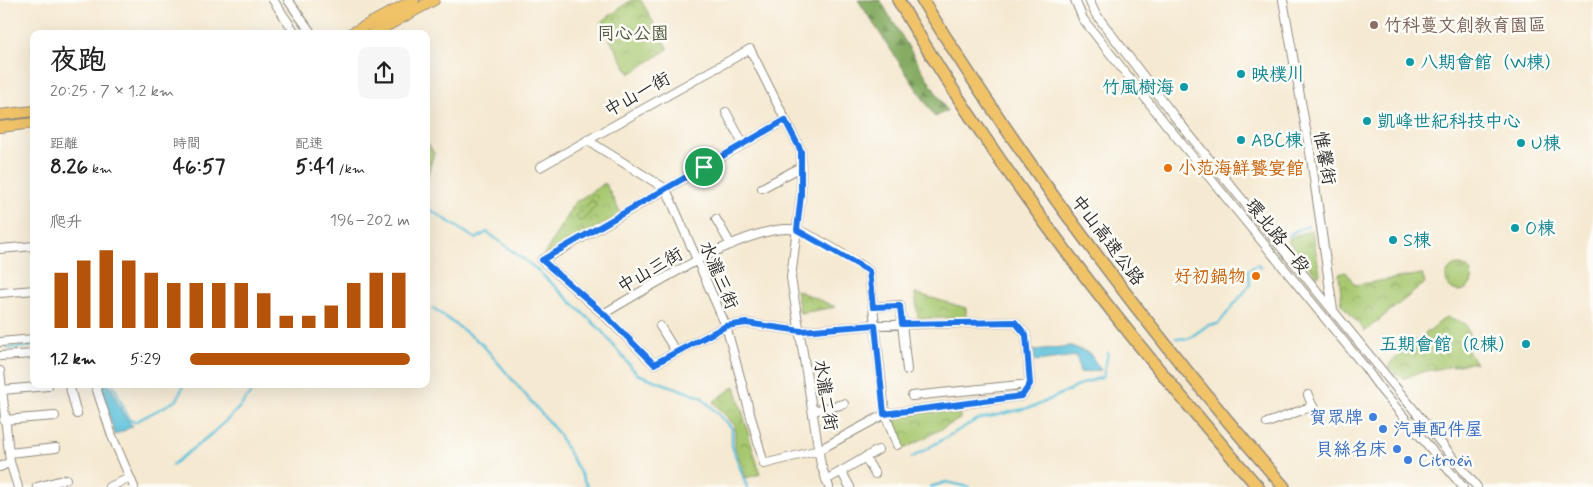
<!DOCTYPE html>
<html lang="zh-TW">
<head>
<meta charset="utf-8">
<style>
	:root { --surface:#fff; --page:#f6f6f6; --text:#222; --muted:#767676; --accent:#b45309 }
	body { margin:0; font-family:Mynerve,"LXGW WenKai TC",sans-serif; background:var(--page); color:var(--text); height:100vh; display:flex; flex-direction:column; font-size:19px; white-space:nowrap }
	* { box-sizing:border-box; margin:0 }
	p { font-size:16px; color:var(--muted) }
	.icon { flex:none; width:28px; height:28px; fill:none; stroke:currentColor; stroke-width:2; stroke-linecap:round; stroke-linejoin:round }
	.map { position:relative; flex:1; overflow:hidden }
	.drawer { position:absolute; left:30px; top:30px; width:400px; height:358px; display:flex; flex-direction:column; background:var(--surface); border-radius:10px; box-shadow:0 5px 20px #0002 }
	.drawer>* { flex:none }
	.pin { position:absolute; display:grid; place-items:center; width:42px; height:42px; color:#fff; margin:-21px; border:2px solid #fff; border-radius:50%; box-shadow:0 1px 5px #0007 }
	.round { display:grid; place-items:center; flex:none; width:52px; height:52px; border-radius:10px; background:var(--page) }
	.summary { display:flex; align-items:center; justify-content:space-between; height:85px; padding:0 20px }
	h1 { font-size:28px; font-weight:700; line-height:38px }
	.stats { display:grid; grid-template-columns:repeat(3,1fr); gap:8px; height:85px; padding:5px 20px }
	.stats div { display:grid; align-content:center }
	.stats b { font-size:21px; font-weight:700 }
	.stats small { font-size:14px; font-weight:400 }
	.stats p { font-size:14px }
	.chart { height:140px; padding:10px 20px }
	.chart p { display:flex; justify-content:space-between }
	.chart svg { width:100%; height:90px; margin-top:5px; stroke:var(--accent); stroke-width:6 }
	ul { padding:0 20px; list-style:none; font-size:16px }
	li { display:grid; grid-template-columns:80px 60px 1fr; align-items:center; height:38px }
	li i { height:12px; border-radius:6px; background:var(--accent) }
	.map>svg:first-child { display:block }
	.grass { fill:url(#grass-tufts); stroke:#697a4e }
	.forest { fill:url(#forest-firs); stroke:#586c46 }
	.park { fill:url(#park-crowns); stroke:#697a4e }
	.pitch { fill:#a7c870; stroke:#697a4e }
	.water { fill:#5cc0da; stroke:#447682 }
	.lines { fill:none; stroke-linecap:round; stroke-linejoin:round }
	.stream { stroke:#5cc0da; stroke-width:2.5 }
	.minor-casing { stroke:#908a7e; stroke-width:10 }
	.major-casing { stroke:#908a7e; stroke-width:12 }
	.highway-casing { stroke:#908a7e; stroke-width:14 }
	.minor { stroke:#fff; stroke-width:8 }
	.major { stroke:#f0c369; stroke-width:10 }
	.highway { stroke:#f0c369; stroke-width:11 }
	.route-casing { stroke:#fff; stroke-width:10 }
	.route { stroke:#1a73e8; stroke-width:6 }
	.education-dot { fill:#8d6e63; stroke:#fdfcf7; stroke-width:2 }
	.culture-dot { fill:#0f9aa8; stroke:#fdfcf7; stroke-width:2 }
	.food-dot { fill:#e8710a; stroke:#fdfcf7; stroke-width:2 }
	.shop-dot { fill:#3f7fe0; stroke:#fdfcf7; stroke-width:2 }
	.labels { text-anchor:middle; stroke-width:5; stroke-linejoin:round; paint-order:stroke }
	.education-label { font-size:18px; fill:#785e54; stroke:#fdfcf7; text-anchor:start }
	.park-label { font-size:18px; fill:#505a40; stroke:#fdfcf7 }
	.culture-label { font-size:18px; fill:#0d838f; stroke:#fdfcf7; text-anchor:start }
	.street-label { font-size:18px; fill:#2b2b2b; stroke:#fdfcf7 }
	.food-label { font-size:18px; fill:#c56008; stroke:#fdfcf7; text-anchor:start }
	.shop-label { font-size:18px; fill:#366cbe; stroke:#fdfcf7; text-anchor:end }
</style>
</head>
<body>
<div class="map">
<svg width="1593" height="487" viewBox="0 0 1593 487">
	<defs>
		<pattern id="grass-tufts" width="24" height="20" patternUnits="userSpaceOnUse" patternTransform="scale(1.25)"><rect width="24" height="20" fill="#a7c870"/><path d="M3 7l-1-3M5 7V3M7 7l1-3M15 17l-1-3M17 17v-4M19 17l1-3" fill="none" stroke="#88a35c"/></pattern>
		<pattern id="forest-firs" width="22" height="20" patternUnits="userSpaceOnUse" patternTransform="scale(1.25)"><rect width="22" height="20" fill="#85ac62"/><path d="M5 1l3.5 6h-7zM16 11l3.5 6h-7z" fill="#6d8c51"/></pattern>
		<pattern id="park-crowns" width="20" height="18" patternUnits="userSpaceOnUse" patternTransform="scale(1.25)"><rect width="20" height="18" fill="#a7c870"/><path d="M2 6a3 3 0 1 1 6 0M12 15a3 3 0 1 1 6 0" fill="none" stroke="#88a35c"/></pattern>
	</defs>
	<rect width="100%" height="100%" fill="#fdfcf7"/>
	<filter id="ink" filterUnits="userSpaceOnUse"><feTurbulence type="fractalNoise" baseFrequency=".02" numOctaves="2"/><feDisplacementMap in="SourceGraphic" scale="10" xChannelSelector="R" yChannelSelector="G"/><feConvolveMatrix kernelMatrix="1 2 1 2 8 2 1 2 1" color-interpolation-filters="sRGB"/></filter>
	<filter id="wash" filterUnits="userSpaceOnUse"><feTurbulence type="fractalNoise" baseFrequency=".0096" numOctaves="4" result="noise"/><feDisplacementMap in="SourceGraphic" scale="20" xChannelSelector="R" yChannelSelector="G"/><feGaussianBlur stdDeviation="1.12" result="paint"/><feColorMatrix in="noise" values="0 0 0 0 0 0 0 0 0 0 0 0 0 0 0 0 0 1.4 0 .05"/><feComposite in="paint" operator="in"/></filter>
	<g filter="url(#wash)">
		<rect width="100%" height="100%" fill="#f5e9d1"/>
		<path class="grass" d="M 1312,230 L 1320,274 L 1317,276 L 1288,241 L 1293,236 Z
			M1446 278a13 13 0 1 1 26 0a13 13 0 1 1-26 0Z"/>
		<path class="forest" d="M 858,0 L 880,0 L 947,111 L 935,117 Z"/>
		<path class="park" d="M 631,0 L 641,0 L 668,49 L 630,74 L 600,23 Z
			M 426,140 L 434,153 L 426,181 Z
			M 605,183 L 621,214 L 541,260 L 574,203 Z
			M 1346,272 L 1355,285 L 1422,274 L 1425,283 L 1365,331 L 1342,305 L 1339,274 Z
			M 796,290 L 836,307 L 800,313 Z
			M 915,293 L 966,308 L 966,318 L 918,318 Z
			M 1446,317 L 1466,324 L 1470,338 L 1468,352 L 1476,363 L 1469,363 L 1417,373 L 1403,379 L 1388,367 L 1392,361 Z
			M 735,386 L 760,474 L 746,478 L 735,447 L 735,426 L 713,402 Z
			M 959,408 L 960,419 L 902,450 L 891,417 Z"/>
		<path class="pitch" d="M 591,201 L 594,201 L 596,206 L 583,220 L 579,221 L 576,216 Z"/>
		<path class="water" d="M 1071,346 L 1089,353 L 1101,370 L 1080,373 L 1077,356 L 1035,361 L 1034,350 Z
			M 100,384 L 109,384 C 118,398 120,415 133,426 L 115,435 Z"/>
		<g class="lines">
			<path class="stream" d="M 426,207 L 476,239 L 487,232 L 535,268 L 600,329 L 637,374 L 701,397 L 732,428 L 732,446 L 747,487
				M 1287,237 L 1295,231 L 1308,226
				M 433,308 L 482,344 L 558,433 L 588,487
				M 1176,338 L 1188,339 L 1208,325 L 1218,324 L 1250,285 L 1248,270 L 1257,265 L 1261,268
				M 7,348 L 34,346
				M 113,384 L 129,420 L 135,422 L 177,400 L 184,384
				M 911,458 L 976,420 L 1036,406 L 1084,383 L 1103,377 L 1108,353
				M 172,465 C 196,446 244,412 255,384
				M 930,487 L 946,482 L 969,487"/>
		</g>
	</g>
	<g filter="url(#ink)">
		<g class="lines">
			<g class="minor-casing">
				<path id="minor" d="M 273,0 L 296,34
					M 288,0 L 312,34
					M 1075,0 L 1083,19 L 1165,123 L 1364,366 L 1382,391 L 1463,487
					M 1089,0 L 1095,13 L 1174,116 L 1477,487
					M 1283,0 L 1311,158 L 1333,310
					M 726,112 L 743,144
					M 587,140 L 666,189 L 726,326 L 764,464 L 819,450 L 885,414 L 1022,396 L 1030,384 L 1026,335 L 1015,322 L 875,325 L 801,331 L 746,323 L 726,326 L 654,364 L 603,314 L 542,260 L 559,251 L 785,120
					M 540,167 L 750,49 L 801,151 L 801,195 L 791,278 L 821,465 L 829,487
					M 762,188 L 801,167
					M 716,219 L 731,245
					M 0,249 L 34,246
					M 0,293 L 34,290
					M 873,307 L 900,305 L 907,370
					M 603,314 C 643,291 754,220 796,230 C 814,234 852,260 869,271 L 885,414 L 897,445
					M 660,326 L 676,352
					M 0,342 L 34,339
					M 0,356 L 34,354
					M 0,371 L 10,462 L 18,487
					M 69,384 L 77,414
					M 95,384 L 112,436 L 134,487
					M 2,390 L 48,386
					M 1308,395 L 1317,418
					M 912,396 L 1030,384
					M 813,411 L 844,404
					M 4,420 L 55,416
					M 1267,423 L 1313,406
					M 9,453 L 56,448
					M 865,457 L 875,474
					M 0,467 L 10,462
					M 841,471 L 850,487
					M 826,480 L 878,450
					M 37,487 L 66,479
					M 109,487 L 130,478"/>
			</g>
			<g class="major-casing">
				<path id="major" d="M 350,34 L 414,0
					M 372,34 L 434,0
					M 0,115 L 34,111
					M 0,127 L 34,123"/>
			</g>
			<g class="highway-casing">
				<path id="highway" d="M 898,0 C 999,174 1126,335 1258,487
					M 922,0 C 1029,172 1151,334 1284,487"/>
			</g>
			<use href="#minor" class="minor"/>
			<use href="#major" class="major"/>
			<use href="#highway" class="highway"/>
		</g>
	</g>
	<g class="lines" filter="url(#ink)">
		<g class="route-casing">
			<path id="route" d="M 785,120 L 801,151 L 801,195 L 797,230 L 869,271 L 873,307 L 900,306 L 902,324 L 1015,322 L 1026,335 L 1030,384 L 1022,396 L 884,414 L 875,325 L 801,331 L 746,323 L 726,326 L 654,364 L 604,314 L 542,260 Z"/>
		</g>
		<use href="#route" class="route"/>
	</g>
	<circle class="education-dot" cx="1374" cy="25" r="5"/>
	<g class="culture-dot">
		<circle cx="1410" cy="62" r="5"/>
		<circle cx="1241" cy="74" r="5"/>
		<circle cx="1184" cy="87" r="5"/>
		<circle cx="1367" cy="121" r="5"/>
		<circle cx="1241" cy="140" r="5"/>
		<circle cx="1521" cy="143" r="5"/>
		<circle cx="1515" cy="228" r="5"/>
		<circle cx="1393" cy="240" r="5"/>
		<circle cx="1526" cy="344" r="5"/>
	</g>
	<g class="food-dot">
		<circle cx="1168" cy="168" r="5"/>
		<circle cx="1256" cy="276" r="5"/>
	</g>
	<g class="shop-dot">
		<circle cx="1373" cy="417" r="5"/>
		<circle cx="1383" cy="429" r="5"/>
		<circle cx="1397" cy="449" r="5"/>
		<circle cx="1408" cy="460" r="5"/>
	</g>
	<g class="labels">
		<g class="education-label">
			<text x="1384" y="31">竹科蔓文創教育園區</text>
		</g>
		<g class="park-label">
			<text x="633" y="39">同心公園</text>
		</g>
		<g class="culture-label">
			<text x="1420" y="68">八期會館（W棟）</text>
			<text x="1251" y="80">映樸川</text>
			<text x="1174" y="93" text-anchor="end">竹風樹海</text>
			<text x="1377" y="127">凱峰世紀科技中心</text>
			<text x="1251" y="146">ABC棟</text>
			<text x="1531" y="149">U棟</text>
			<text x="1525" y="234">O棟</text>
			<text x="1403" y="246">S棟</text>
			<text x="1516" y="350" text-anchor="end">五期會館（R棟）</text>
		</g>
		<g class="street-label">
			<text transform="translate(637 94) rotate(-29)" y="6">中山一街</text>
			<text transform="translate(1325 158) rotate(80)" y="6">惟馨街</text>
			<text transform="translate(1278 236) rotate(51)" y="6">環北路一段</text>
			<text transform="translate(1108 240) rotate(53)" y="6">中山高速公路</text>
			<text transform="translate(650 270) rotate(-30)" y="6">中山三街</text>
			<text transform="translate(719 275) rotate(67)" y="6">水瀧三街</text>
			<text transform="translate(826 395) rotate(81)" y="6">水瀧二街</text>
		</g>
		<g class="food-label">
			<text x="1178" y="174">小范海鮮饕宴館</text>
			<text x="1246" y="282" text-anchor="end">好初鍋物</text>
		</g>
		<g class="shop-label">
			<text x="1363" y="423">賀眾牌</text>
			<text x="1393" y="435" text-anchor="start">汽車配件屋</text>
			<text x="1387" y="455">貝絲名床</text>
			<text x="1418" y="466" text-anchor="start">Citroën</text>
		</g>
	</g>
</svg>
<div class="pin" style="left:704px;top:167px;background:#1e9e55"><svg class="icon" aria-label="arrive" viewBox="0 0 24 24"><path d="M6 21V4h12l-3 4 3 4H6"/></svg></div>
<section class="drawer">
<div class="summary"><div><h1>夜跑</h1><p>20:25 · 7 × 1.2 km</p></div><a class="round"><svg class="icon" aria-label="share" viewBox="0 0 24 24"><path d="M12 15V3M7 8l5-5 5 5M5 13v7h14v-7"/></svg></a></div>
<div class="stats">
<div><p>距離</p><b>8.26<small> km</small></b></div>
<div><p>時間</p><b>46:57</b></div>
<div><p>配速</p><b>5:41<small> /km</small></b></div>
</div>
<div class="chart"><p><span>爬升</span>196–202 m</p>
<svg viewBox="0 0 160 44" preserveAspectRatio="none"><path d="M5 44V17M15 44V11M25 44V6M35 44V11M45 44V17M55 44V22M65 44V22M75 44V22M85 44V22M95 44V27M105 44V38M115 44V38M125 44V33M135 44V22M145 44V17M155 44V17"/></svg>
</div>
<ul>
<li><b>1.2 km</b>5:29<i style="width:100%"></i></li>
</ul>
</section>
</div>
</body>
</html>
